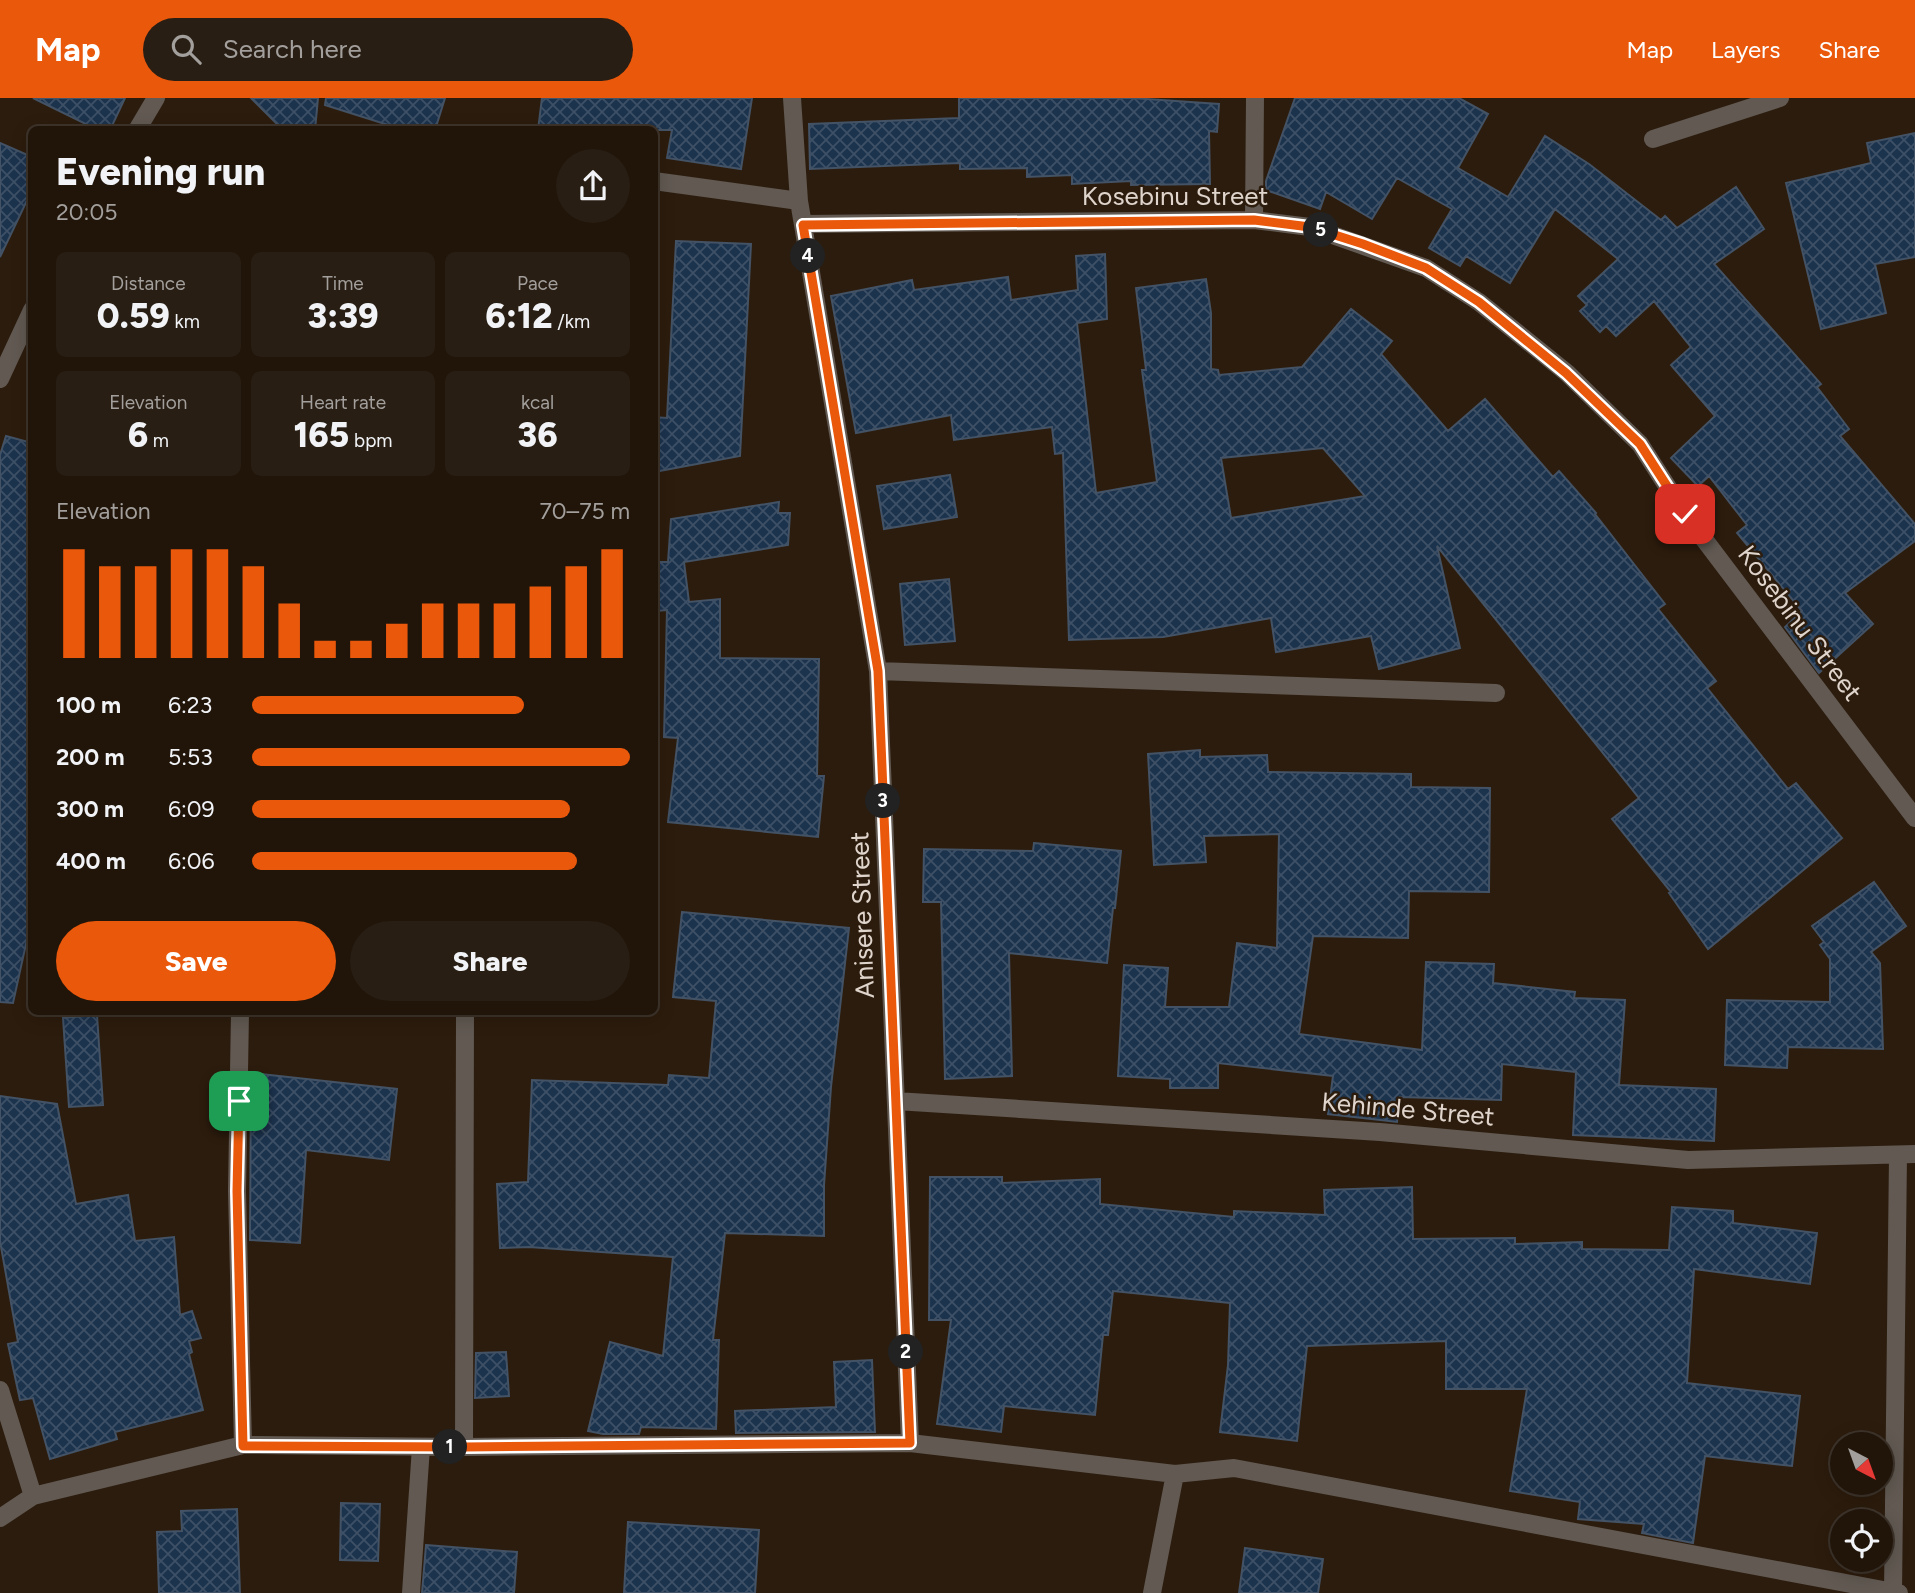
<!DOCTYPE html>
<html lang="en">
<head>
<meta charset="utf-8">
<style>
	:root { --surface:#21150a; --page:#291e13; --text:#f1f3f6; --muted:#a29f9c; --line:#3e342b; --accent:#ea580c }
	body { margin:0; font-family:Figtree,sans-serif; background:var(--page); color:var(--text); height:100vh; display:flex; flex-direction:column; font-size:26px; white-space:nowrap }
	* { box-sizing:border-box; margin:0 }
	p { font-size:23px; color:var(--muted) }
	.icon { flex:none; width:38px; height:38px; fill:none; stroke:currentColor; stroke-width:2; stroke-linecap:round; stroke-linejoin:round }
	.map { position:relative; flex:1; overflow:hidden }
	.sheet { position:absolute; left:28px; top:28px; width:630px; height:889px; display:flex; flex-direction:column; background:var(--surface); border-radius:10px; box-shadow:0 4px 18px #0003,0 0 0 2px var(--line) }
	.sheet>* { flex:none }
	.needle { width:46px; rotate:139deg }
	.buttons { position:absolute; left:1830px; top:1334px; display:grid; gap:14px }
	.buttons a { display:grid; place-items:center; width:63px; height:63px; border-radius:50%; background:var(--surface); box-shadow:0 4px 18px #0003,0 0 0 2px var(--line); font-size:35px }
	.pin { position:absolute; display:grid; place-items:center; width:60px; height:60px; color:#fff; margin:-30px; border-radius:14px; box-shadow:0 4px 10px #0006 }
	.km { position:absolute; width:35px; height:35px; margin:-18px; border-radius:50%; background:#222; color:#fff; font-size:19px; line-height:35px; text-align:center }
	.round { display:grid; place-items:center; flex:none; width:74px; height:74px; border-radius:37px; background:var(--page) }
	.headline { display:flex; align-items:center; justify-content:space-between; height:119px; padding:0 28px }
	h1 { font-size:38px; font-weight:800; line-height:52px }
	.figures { display:grid; grid-template-columns:repeat(3,1fr); gap:10px; height:119px; padding:7px 28px }
	.figures div { display:grid; align-content:center; border-radius:10px; background:var(--page); text-align:center }
	.figures b { font-size:35px; font-weight:800 }
	.figures small { font-size:19px; font-weight:400 }
	.figures p { font-size:19px }
	.chart { height:196px; padding:14px 28px }
	.chart p { display:flex; justify-content:space-between }
	.chart svg { width:100%; height:126px; margin-top:7px; stroke:var(--accent); stroke-width:6 }
	.primary-button { display:flex; gap:14px; margin-top:auto; padding:14px 28px }
	.primary-button a { flex:1; height:80px; border-radius:42px; background:var(--accent); color:#fff; font-size:28px; font-weight:800; line-height:80px; text-align:center }
	.primary-button a+a { background:var(--page); color:var(--text) }
	ul { padding:0 28px; list-style:none; font-size:23px }
	li { display:grid; grid-template-columns:112px 84px 1fr; align-items:center; height:52px }
	li i { height:18px; border-radius:9px; background:var(--accent) }
	header { display:flex; align-items:center; gap:42px; box-sizing:border-box; height:98px; padding:0 35px; background:var(--accent); color:#fff }
	header strong { font-size:33px }
	nav { display:flex; gap:38px; margin-inline-start:auto; font-size:24px }
	.search { width:490px; height:63px; background:var(--page); display:flex; align-items:center; gap:18px; box-sizing:border-box; padding:0 24px; border-radius:38px; color:var(--muted); font-size:26px }
	.map>svg:first-child { display:block }
	.building { fill:url(#building-cross-hatch); stroke:#435264; stroke-width:2; fill-rule:evenodd }
	.lines { fill:none; stroke-linecap:round; stroke-linejoin:round }
	.minor { stroke:#615952; stroke-width:18 }
	.route-casing { stroke:#fff; stroke-width:14 }
	.route { stroke:#ea580c; stroke-width:9 }
	.labels { text-anchor:middle; stroke-width:5; stroke-linejoin:round; paint-order:stroke }
	.street-label { font-size:26px; fill:#e0d5cc; stroke:#2c1c0d }
</style>
</head>
<body>
<header>
<strong>Map</strong>
<div class="search"><svg class="icon" aria-label="search" viewBox="0 0 24 24"><circle cx="10" cy="10" r="6"/><path d="M15 15l6 6"/></svg>Search here</div>
<nav><a>Map</a><a>Layers</a><a>Share</a></nav>
</header>
<div class="map">
<svg width="1915" height="1495" viewBox="0 0 1915 1495">
	<defs>
		<pattern id="building-cross-hatch" width="8" height="8" patternUnits="userSpaceOnUse" patternTransform="scale(1.75)"><rect width="8" height="8" fill="#1c334e"/><path d="M0 0l8 8M0 8l8-8" fill="none" stroke="#3d5066"/></pattern>
	</defs>
	<rect width="100%" height="100%" fill="#2c1c0d"/>
	<path class="building" d="M 33,0 L 125,0 L 110,32 L 98,32 Z
		M 251,0 L 318,0 L 315,32 L 283,32 Z
		M 326,0 L 445,0 L 435,32 L 404,32 L 325,7 Z
		M 542,0 L 752,0 L 741,71 L 667,60 L 672,32 L 538,32 Z
		M 959,0 L 1132,0 L 1219,6 L 1217,34 L 1209,33 L 1210,86 L 1131,87 L 1131,83 L 1072,86 L 1072,77 L 1027,79 L 1027,70 L 960,71 L 960,65 L 810,71 L 809,26 L 959,20 Z
		M 1295,0 L 1459,0 L 1488,16 L 1458,70 L 1508,99 L 1545,38 L 1589,66 L 1661,122 L 1665,118 L 1677,130 L 1736,89 L 1764,131 L 1714,166 L 1821,286 L 1817,289 L 1849,331 L 1840,338 L 1915,426 L 1915,443 L 1845,495 L 1873,526 L 1819,575 L 1785,529 L 1802,513 L 1737,435 L 1747,427 L 1709,378 L 1698,388 L 1671,360 L 1715,318 L 1671,267 L 1691,249 L 1654,203 L 1616,238 L 1606,228 L 1600,234 L 1580,213 L 1587,207 L 1578,198 L 1618,161 L 1555,111 L 1510,185 L 1466,158 L 1460,168 L 1429,150 L 1452,111 L 1397,80 L 1372,121 L 1326,94 L 1320,111 L 1266,92 L 1266,83 Z
		M 1915,35 L 1915,159 L 1875,166 L 1886,215 L 1821,231 L 1786,85 L 1871,65 L 1867,45 Z
		M 0,45 L 32,59 L 32,92 L 0,159 Z
		M 676,143 L 751,146 L 740,358 L 654,374 L 654,319 L 667,320 Z
		M 1105,156 L 1107,221 L 1077,225 L 1096,395 L 1157,384 L 1142,272 L 1146,272 L 1136,190 L 1206,181 L 1211,215 L 1211,271 L 1218,272 L 1219,277 L 1302,269 L 1351,211 L 1392,243 L 1381,256 L 1448,333 L 1485,301 L 1553,379 L 1559,373 L 1596,415 L 1595,416 L 1665,506 L 1658,511 L 1716,583 L 1707,590 L 1788,691 L 1796,685 L 1842,740 L 1708,851 L 1669,795 L 1671,794 L 1612,721 L 1639,700 L 1437,448 L 1460,550 L 1379,571 L 1371,538 L 1276,554 L 1271,520 L 1163,539 L 1069,542 L 1063,355 L 1055,356 L 1052,329 L 954,342 L 951,317 L 856,335 L 831,198 L 912,182 L 914,192 L 1008,179 L 1011,202 L 1078,192 L 1076,158 ZM 1323,350 L 1365,398 L 1231,420 L 1221,360 Z
		M 6,338 L 32,345 L 32,819 L 13,905 L 0,904 L 0,357 Z
		M 950,377 L 957,419 L 884,431 L 877,388 Z
		M 779,404 L 778,415 L 790,415 L 788,447 L 684,464 L 689,504 L 720,501 L 720,560 L 819,561 L 817,678 L 824,678 L 818,739 L 668,724 L 678,640 L 664,639 L 667,512 L 657,513 L 656,464 L 668,464 L 671,421 Z
		M 949,481 L 955,543 L 905,547 L 900,486 Z
		M 1200,652 L 1200,659 L 1267,657 L 1268,674 L 1411,676 L 1411,689 L 1490,690 L 1489,794 L 1409,793 L 1408,840 L 1313,838 L 1299,936 L 1422,952 L 1426,864 L 1494,866 L 1493,885 L 1575,894 L 1574,900 L 1625,902 L 1619,987 L 1716,991 L 1714,1043 L 1573,1037 L 1576,974 L 1502,966 L 1501,1002 L 1400,999 L 1397,1024 L 1328,1016 L 1333,978 L 1218,965 L 1218,990 L 1170,990 L 1170,981 L 1118,978 L 1124,867 L 1168,870 L 1165,909 L 1229,909 L 1237,845 L 1277,850 L 1279,736 L 1204,738 L 1206,764 L 1154,767 L 1148,656 Z
		M 1034,745 L 1121,753 L 1115,810 L 1113,810 L 1107,865 L 1009,855 L 1012,978 L 945,981 L 941,804 L 923,804 L 924,751 L 1033,753 Z
		M 1874,784 L 1906,828 L 1871,854 L 1880,865 L 1883,951 L 1788,949 L 1787,970 L 1725,967 L 1727,902 L 1830,904 L 1830,861 L 1820,847 L 1824,844 L 1812,828 Z
		M 682,814 L 849,830 L 831,989 L 824,1087 L 824,1138 L 725,1135 L 713,1242 L 719,1242 L 716,1331 L 641,1329 L 639,1336 L 603,1336 L 588,1333 L 610,1244 L 663,1258 L 673,1159 L 529,1149 L 500,1150 L 497,1086 L 528,1084 L 532,982 L 668,987 L 669,977 L 709,980 L 716,903 L 673,899 Z
		M 97,917 L 103,1007 L 69,1009 L 63,920 Z
		M 251,975 L 397,991 L 389,1062 L 306,1052 L 300,1145 L 250,1142 Z
		M 0,998 L 57,1006 L 76,1106 L 128,1097 L 135,1143 L 174,1139 L 180,1217 L 192,1213 L 201,1240 L 189,1243 L 192,1254 L 189,1256 L 203,1312 L 115,1334 L 117,1341 L 50,1361 L 33,1300 L 20,1302 L 8,1246 L 18,1244 L 0,1143 Z
		M 930,1079 L 1002,1079 L 1002,1085 L 1100,1081 L 1100,1106 L 1234,1119 L 1234,1113 L 1325,1117 L 1324,1092 L 1412,1089 L 1413,1141 L 1515,1140 L 1515,1146 L 1582,1144 L 1582,1151 L 1669,1152 L 1672,1109 L 1733,1113 L 1733,1125 L 1817,1135 L 1810,1186 L 1694,1171 L 1687,1285 L 1800,1298 L 1792,1368 L 1705,1358 L 1693,1445 L 1642,1435 L 1644,1426 L 1578,1421 L 1580,1404 L 1510,1393 L 1527,1291 L 1446,1291 L 1446,1243 L 1307,1248 L 1297,1343 L 1220,1334 L 1228,1267 L 1230,1205 L 1113,1193 L 1108,1237 L 1103,1237 L 1095,1317 L 1004,1308 L 1001,1334 L 937,1326 L 951,1222 L 929,1222 Z
		M 506,1254 L 509,1298 L 475,1300 L 476,1255 Z
		M 872,1262 L 875,1334 L 736,1335 L 735,1313 L 836,1309 L 834,1264 Z
		M 341,1405 L 380,1406 L 378,1463 L 340,1462 Z
		M 237,1411 L 240,1495 L 159,1495 L 157,1434 L 182,1433 L 181,1413 Z
		M 628,1424 L 759,1432 L 755,1495 L 624,1495 Z
		M 426,1447 L 517,1454 L 514,1495 L 422,1495 Z
		M 1245,1450 L 1323,1461 L 1318,1495 L 1239,1495 Z"/>
	<g class="lines">
		<path class="minor" d="M 792,0 L 799,103 L 878,573 L 910,1345
			M 137,32 L 156,0
			M 1653,41 L 1780,0
			M 654,83 L 799,103
			M 1254,122 L 1255,0
			M 803,126 L 1254,122 L 1310,129 L 1426,170 L 1479,204 L 1567,275 L 1640,346 L 1685,416 L 1915,720
			M 0,281 L 32,212
			M 878,573 L 1496,595
			M 240,914 L 237,1093 L 243,1347
			M 896,1003 L 1380,1034 L 1688,1062 L 1915,1056
			M 0,1292 L 33,1398
			M 464,1349 L 465,914
			M 0,1420 L 33,1398 L 243,1347 L 464,1349 L 910,1345 L 1175,1376 L 1234,1370 L 1899,1495
			M 1893,1494 L 1898,1057
			M 411,1495 L 421,1349
			M 1152,1495 L 1175,1376"/>
	</g>
	<g class="lines">
		<g class="route-casing">
			<path id="route" d="M 239,1003 L 237,1093 L 243,1348 L 464,1349 L 910,1345 L 878,573 L 803,127 L 1254,122 L 1310,129 L 1363,146 L 1426,170 L 1479,204 L 1566,275 L 1640,346 L 1685,416"/>
		</g>
		<use href="#route" class="route"/>
	</g>
	<g class="labels">
		<g class="street-label">
			<text x="1175" y="107">Kosebinu Street</text>
			<text transform="translate(1800 525) rotate(53)" y="9">Kosebinu Street</text>
			<text transform="translate(862 817) rotate(-92)" y="9">Anisere Street</text>
			<text transform="translate(1408 1011) rotate(5)" y="9">Kehinde Street</text>
		</g>
	</g>
</svg>
<div class="buttons">
<a><svg class="needle" viewBox="-14 -14 28 28"><path d="M0-13l5 13h-10z" fill="#e53935"/><path d="M0 13l5-13h-10z" fill="#a29f9c"/></svg></a>
<a><svg class="icon" aria-label="locate" viewBox="0 0 24 24"><circle cx="12" cy="12" r="6"/><path d="M12 2v4M12 18v4M2 12h4M18 12h4"/></svg></a>
</div>
<div class="pin" style="left:239px;top:1003px;background:#1e9e55"><svg class="icon" aria-label="arrive" viewBox="0 0 24 24"><path d="M6 21V4h12l-3 4 3 4H6"/></svg></div>
<div class="pin" style="left:1685px;top:416px;background:#d93025"><svg class="icon" aria-label="check" viewBox="0 0 24 24"><path d="M5 12l5 5 9-10"/></svg></div>
<b class="km" style="left:450px;top:1349px">1</b>
<b class="km" style="left:906px;top:1254px">2</b>
<b class="km" style="left:883px;top:703px">3</b>
<b class="km" style="left:808px;top:158px">4</b>
<b class="km" style="left:1321px;top:132px">5</b>
<section class="sheet">
<div class="headline"><div><h1>Evening run</h1><p>20:05</p></div><a class="round"><svg class="icon" aria-label="share" viewBox="0 0 24 24"><path d="M12 15V3M7 8l5-5 5 5M5 13v7h14v-7"/></svg></a></div>
<div class="figures">
<div><p>Distance</p><b>0.59<small> km</small></b></div>
<div><p>Time</p><b>3:39</b></div>
<div><p>Pace</p><b>6:12<small> /km</small></b></div>
</div>
<div class="figures">
<div><p>Elevation</p><b>6<small> m</small></b></div>
<div><p>Heart rate</p><b>165<small> bpm</small></b></div>
<div><p>kcal</p><b>36</b></div>
</div>
<div class="chart"><p><span>Elevation</span>70–75 m</p>
<svg viewBox="0 0 160 44" preserveAspectRatio="none"><path d="M5 44V6M15 44V12M25 44V12M35 44V6M45 44V6M55 44V12M65 44V25M75 44V38M85 44V38M95 44V32M105 44V25M115 44V25M125 44V25M135 44V19M145 44V12M155 44V6"/></svg>
</div>
<ul>
<li><b>100 m</b>6:23<i style="width:72%"></i></li>
<li><b>200 m</b>5:53<i style="width:100%"></i></li>
<li><b>300 m</b>6:09<i style="width:84%"></i></li>
<li><b>400 m</b>6:06<i style="width:86%"></i></li>
</ul>
<div class="primary-button"><a>Save</a><a>Share</a></div>
</section>
</div>
</body>
</html>
